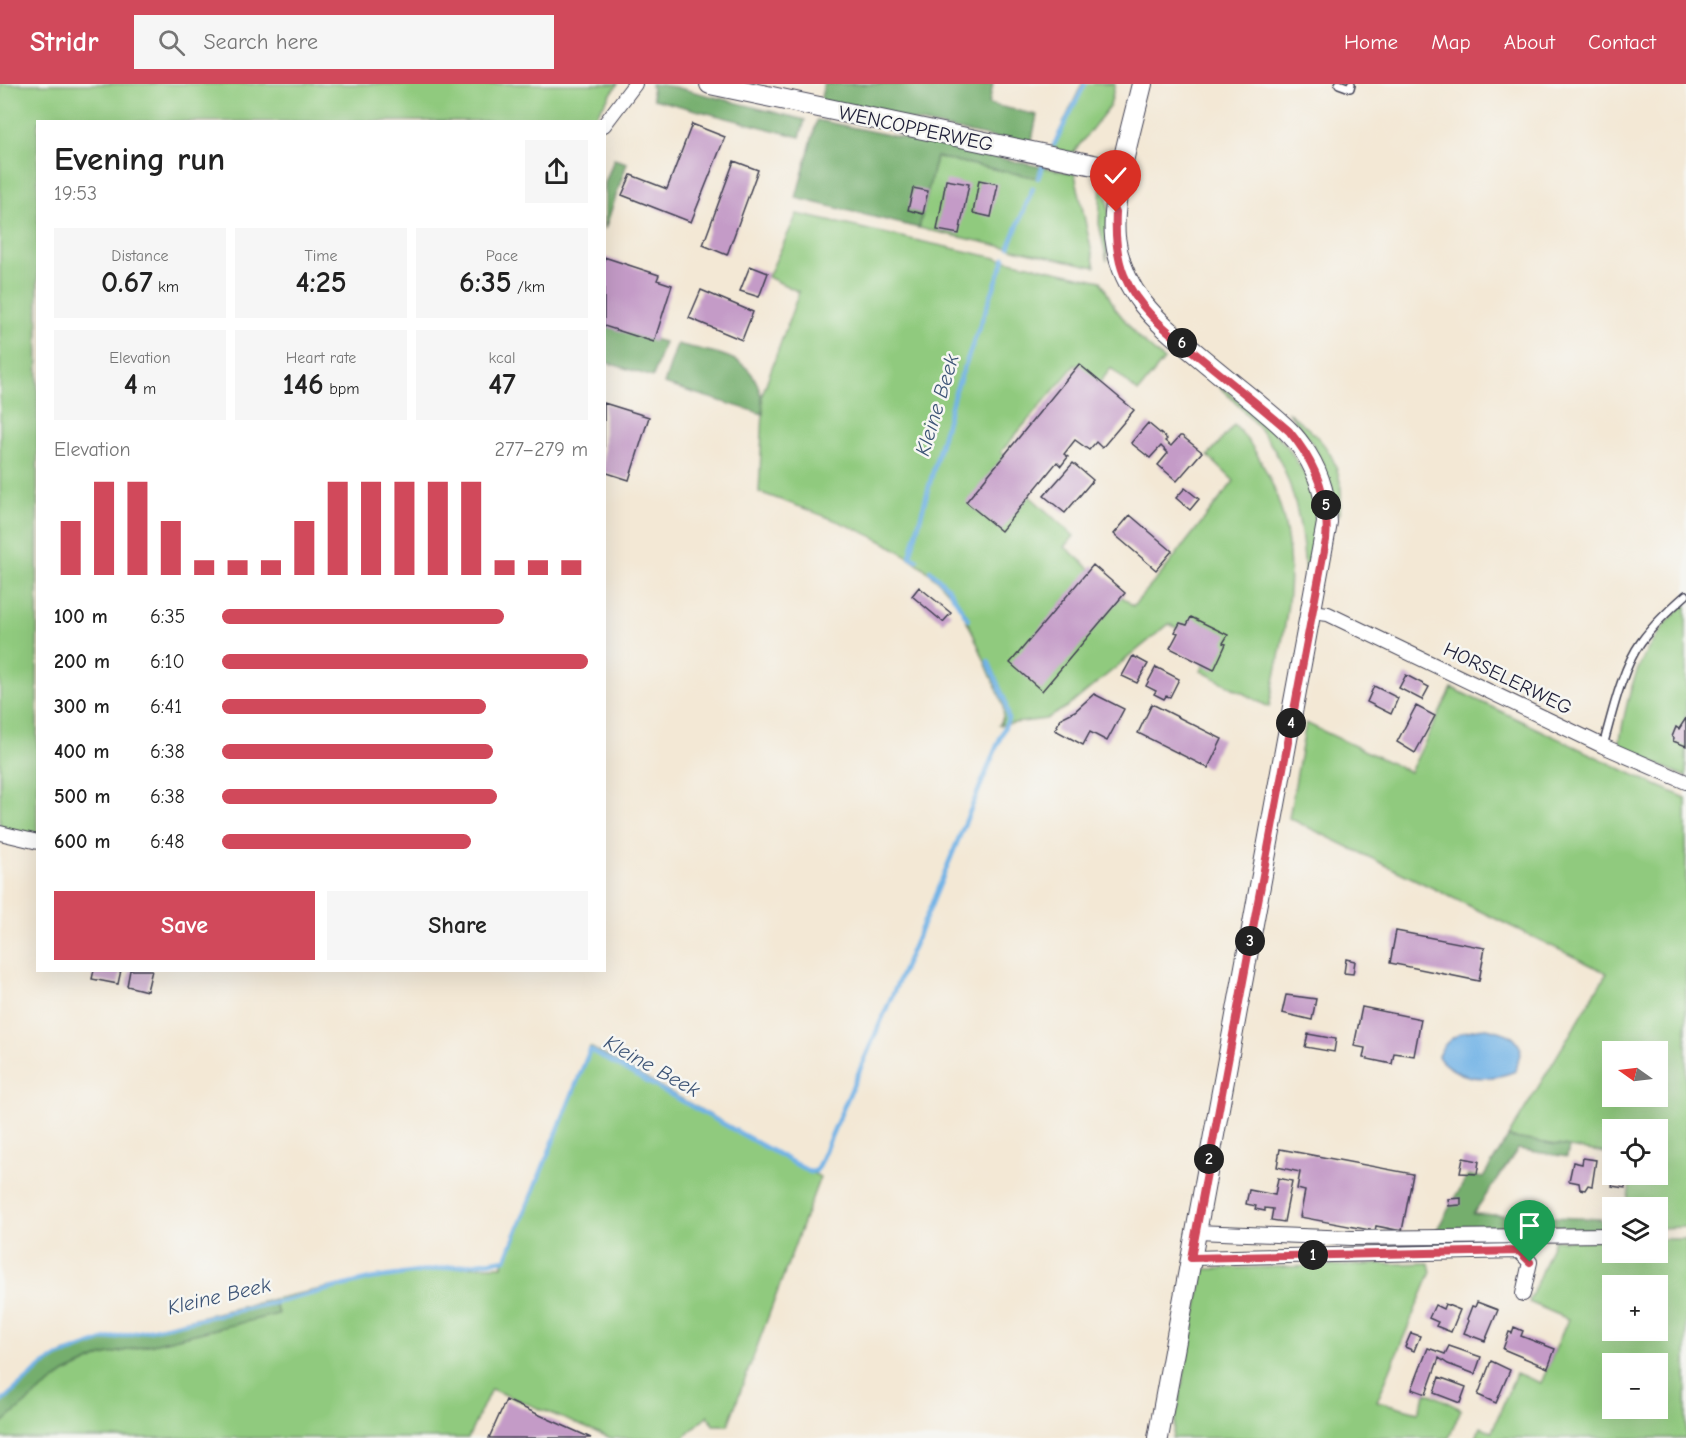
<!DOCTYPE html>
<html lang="en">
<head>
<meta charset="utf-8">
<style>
	:root { --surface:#fff; --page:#f6f6f6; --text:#222; --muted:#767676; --accent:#d1495b }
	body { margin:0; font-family:"Comic Neue",sans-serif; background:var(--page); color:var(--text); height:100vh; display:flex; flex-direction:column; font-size:22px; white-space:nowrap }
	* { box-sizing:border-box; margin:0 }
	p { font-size:20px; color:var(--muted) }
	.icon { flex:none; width:33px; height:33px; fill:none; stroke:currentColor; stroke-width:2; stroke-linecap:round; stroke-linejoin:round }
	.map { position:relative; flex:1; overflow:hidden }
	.details { position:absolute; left:36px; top:36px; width:570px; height:852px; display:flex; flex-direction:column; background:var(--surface); border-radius:0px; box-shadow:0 6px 24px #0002 }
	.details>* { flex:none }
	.needle { width:39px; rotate:284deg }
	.tools { position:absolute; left:1602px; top:957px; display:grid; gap:12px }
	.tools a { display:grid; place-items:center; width:66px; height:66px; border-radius:0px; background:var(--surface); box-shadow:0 6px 24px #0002; font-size:30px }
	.pin { position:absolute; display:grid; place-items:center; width:51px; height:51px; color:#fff; margin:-62px -26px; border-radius:50% 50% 50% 0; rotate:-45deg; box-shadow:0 0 6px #0007 }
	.pin .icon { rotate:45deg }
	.km { position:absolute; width:30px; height:30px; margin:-15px; border-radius:50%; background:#222; color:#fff; font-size:16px; line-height:30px; text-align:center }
	.round { display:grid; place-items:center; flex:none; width:63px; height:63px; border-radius:0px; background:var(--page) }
	.overview { display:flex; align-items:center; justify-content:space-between; height:102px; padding:0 18px }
	h1 { font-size:33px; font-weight:800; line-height:45px }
	.stats { display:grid; grid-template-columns:repeat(3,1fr); gap:9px; height:102px; padding:6px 18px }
	.stats div { display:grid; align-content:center; border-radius:0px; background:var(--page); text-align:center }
	.stats b { font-size:30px; font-weight:800 }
	.stats small { font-size:16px; font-weight:400 }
	.stats p { font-size:16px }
	.chart { height:168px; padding:12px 18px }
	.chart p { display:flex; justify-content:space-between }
	.chart svg { width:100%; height:108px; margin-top:6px; stroke:var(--accent); stroke-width:6 }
	.cta { display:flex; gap:12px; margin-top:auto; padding:12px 18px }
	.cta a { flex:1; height:69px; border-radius:0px; background:var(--accent); color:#fff; font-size:24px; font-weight:800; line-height:69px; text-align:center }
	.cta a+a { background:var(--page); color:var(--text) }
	ul { padding:0 18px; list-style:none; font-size:20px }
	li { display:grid; grid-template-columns:96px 72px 1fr; align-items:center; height:45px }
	li i { height:15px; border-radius:8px; background:var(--accent) }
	header { display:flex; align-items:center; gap:36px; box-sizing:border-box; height:84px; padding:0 30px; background:var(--accent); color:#fff }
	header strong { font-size:28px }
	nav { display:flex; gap:33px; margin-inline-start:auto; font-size:21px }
	.search { width:420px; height:54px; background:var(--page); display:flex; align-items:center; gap:15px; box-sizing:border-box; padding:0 21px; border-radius:0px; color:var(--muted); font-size:22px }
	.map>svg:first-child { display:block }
	.green { fill:#90ca7e; stroke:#59765c; stroke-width:1.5; fill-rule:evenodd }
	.forest { fill:#74ae6d; stroke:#4b6854; stroke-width:1.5 }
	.water { fill:#72b3e6; stroke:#4a6a90; stroke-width:1.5 }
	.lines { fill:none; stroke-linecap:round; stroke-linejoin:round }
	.stream { stroke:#72b3e6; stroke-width:4.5 }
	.building { fill:#c49bc7 }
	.lane-casing { stroke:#414052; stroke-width:10 }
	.street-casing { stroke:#414052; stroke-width:16 }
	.secondary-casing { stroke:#414052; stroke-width:22 }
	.lane { stroke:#fff; stroke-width:7 }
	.street { stroke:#fff; stroke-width:14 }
	.secondary { stroke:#fff; stroke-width:20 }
	.route-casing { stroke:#fff; stroke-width:12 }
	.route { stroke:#d1495b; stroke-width:8 }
	.labels { text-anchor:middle; stroke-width:5; stroke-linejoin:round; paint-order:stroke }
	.street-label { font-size:20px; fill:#22223b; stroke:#f6f6f2 }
	.water-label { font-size:21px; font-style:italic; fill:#3e5577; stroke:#f6f6f2 }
</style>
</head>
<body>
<header>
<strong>Stridr</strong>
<div class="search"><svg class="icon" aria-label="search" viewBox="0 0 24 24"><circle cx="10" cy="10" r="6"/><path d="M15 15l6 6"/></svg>Search here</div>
<nav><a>Home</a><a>Map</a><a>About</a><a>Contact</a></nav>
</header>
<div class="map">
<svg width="1686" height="1354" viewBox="0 0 1686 1354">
	<rect width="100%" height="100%" fill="#f6f6f2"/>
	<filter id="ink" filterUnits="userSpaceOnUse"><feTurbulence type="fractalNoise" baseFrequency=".0167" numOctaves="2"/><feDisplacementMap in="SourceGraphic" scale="12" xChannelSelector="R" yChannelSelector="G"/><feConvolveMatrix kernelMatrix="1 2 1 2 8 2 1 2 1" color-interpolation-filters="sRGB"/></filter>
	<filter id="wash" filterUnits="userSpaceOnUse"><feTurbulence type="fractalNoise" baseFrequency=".008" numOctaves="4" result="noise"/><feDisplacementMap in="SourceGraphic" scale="24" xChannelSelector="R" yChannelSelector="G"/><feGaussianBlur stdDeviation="1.35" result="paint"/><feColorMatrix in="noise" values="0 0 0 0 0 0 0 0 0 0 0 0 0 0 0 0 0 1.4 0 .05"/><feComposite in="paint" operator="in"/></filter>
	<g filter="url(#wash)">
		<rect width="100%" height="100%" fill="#f3e8d5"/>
		<path class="green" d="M 0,0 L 618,0 L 592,37 L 38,38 L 37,754 L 0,745 Z
			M 1082,0 L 1115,0 L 1110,22 L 1073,69 L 1051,65 Z
			M 936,73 L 1037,94 L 1042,83 L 1075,90 L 1095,183 L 919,144 Z
			M 1101,97 C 1113,120 1108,151 1107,177 L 1099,140 Z
			M 797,130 L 1101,197 L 1115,224 L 1139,254 L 1164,276 L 1138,308 L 1111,284 L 1099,300 L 1075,281 L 1001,368 L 1024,388 L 1016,400 L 1074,452 L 1065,463 L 1133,522 L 1162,489 L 1234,397 L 1208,372 L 1234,341 C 1252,358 1263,380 1273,402 C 1305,482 1284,543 1269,623 L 1201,587 L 1213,564 L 1169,540 L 1070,621 L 1046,635 L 999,641 C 1011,626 996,605 990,590 C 981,568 968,534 954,515 C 910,456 825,433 759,408 L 763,328 L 762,311 L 799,208 L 768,193 Z
			M 1211,295 L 1247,322 L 1270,343 L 1289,365 L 1308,395 L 1319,423 L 1316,467 L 1306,519 C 1305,466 1301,415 1275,367 C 1259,340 1234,317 1211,295 Z
			M 1287,327 C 1315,349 1337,366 1341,405 C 1342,413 1340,424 1339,433 L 1324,383 L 1312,359 Z
			M 1686,520 L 1686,693 L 1619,663 C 1627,606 1640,559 1686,520 Z
			M 1452,604 L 1647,697 L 1686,714 L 1686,1143 L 1658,1144 L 1658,1124 L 1627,1123 L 1631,1091 L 1658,1090 L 1658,1046 L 1612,1046 L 1612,1070 L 1508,1053 L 1607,889 L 1289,734 L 1306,639 L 1410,688 ZM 1612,968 L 1658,968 L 1658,1012 L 1612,1012 Z
			M 590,963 L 820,1093 L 728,1341 L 713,1341 L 708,1331 L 683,1354 L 611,1354 L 491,1305 L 468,1354 L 0,1354 L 0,1341 L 39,1308 L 65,1289 L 102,1272 L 278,1230 L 274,1215 C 350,1199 425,1181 502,1182 Z
			M 1658,1155 L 1686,1155 L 1686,1354 L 1476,1354 L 1480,1343 L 1492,1347 L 1516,1289 L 1541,1299 L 1568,1235 L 1529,1218 L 1554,1156 L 1612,1156 L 1612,1168 L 1658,1168 ZM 1612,1202 L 1658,1202 L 1658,1246 L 1612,1246 ZM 1612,1280 L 1658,1280 L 1658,1324 L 1612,1324 Z
			M 1429,1179 L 1431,1188 L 1377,1317 L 1418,1328 L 1427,1308 L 1461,1325 L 1449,1354 L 1172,1354 L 1204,1185 Z"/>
		<path class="forest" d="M 651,0 L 675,3 L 805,36 L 800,53 L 653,15 Z
			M 824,0 L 993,0 L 989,20 L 1037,31 L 1031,61 L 820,18 Z
			M 817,36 L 1042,83 L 1037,94 L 936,73 L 919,144 L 796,114 Z
			M 614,75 L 627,79 L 605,145 L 605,99 Z
			M 604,242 L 664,258 L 653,293 L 605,278 Z
			M 677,260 C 724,272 761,270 763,330 L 664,300 Z
			M 1508,1053 L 1569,1063 L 1567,1073 L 1518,1065 L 1473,1130 L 1601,1135 L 1605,1145 L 1436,1147 L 1468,1091 L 1483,1094 Z
			M 274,1215 L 278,1230 L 102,1272 L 65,1289 L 39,1308 L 0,1341 L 0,1319 L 49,1278 L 63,1269 L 133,1249 Z"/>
		<path class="water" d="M 1487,944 C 1504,949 1513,948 1521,965 L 1516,987 C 1495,995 1472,998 1452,985 C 1446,981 1441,979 1438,972 C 1446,952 1467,945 1487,944 Z"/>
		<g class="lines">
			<path class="stream" d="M 1054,61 L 1085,0
				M 1038,94 L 1043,81
				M 1009,163 L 1033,104
				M 917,476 L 910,472 L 954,311 L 1005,174
				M 930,486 L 948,504 L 968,535
				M 0,1319 L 42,1282 L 57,1273 L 103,1256 L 282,1217 L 370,1195 L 506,1175 L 590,966 L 810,1088 L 816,1087 L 930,824 L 1008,635 L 1005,617 L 988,577"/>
		</g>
		<g id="blocks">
			<path class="building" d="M 692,40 L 725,53 L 691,138 L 622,111 L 631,91 L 667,105 Z
				M 734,77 L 758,86 L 727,171 L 703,161 Z
				M 946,96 L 969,100 L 959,150 L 937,146 Z
				M 979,96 L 998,100 L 991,133 L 973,129 Z
				M 913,104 L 928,107 L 923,130 L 908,126 Z
				M 604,173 L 659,191 L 657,196 L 672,201 L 654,258 L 604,242 Z
				M 750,182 L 768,189 L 759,213 L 740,207 Z
				M 701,206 L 753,228 L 742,256 L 689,234 Z
				M 1079,280 L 1134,326 L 1102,364 L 1096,358 L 1089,366 L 1075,356 L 1064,370 L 1068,373 L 1061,382 L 1057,378 L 1001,447 L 966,418 Z
				M 604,319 L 649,333 L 629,396 L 604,388 Z
				M 1148,339 L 1167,355 L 1165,357 L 1171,362 L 1180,352 L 1182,352 L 1202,368 L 1177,397 L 1158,381 L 1168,369 L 1161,362 L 1150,374 L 1131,359 Z
				M 1073,379 L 1093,396 L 1065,429 L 1044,412 Z
				M 1185,404 L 1199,415 L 1190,426 L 1176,414 Z
				M 1130,431 L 1172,467 L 1156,486 L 1114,450 Z
				M 1093,481 L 1125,509 L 1042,607 L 1010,579 Z
				M 919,503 L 951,529 L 943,538 L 912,512 Z
				M 1191,533 L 1228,551 L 1223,559 L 1226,560 L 1214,586 L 1170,564 L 1178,549 L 1175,548 L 1180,539 L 1187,541 Z
				M 1133,572 L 1148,580 L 1137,599 L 1122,592 Z
				M 1156,583 L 1179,595 L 1170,613 L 1166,612 L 1164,615 L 1154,610 L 1156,607 L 1146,602 Z
				M 1406,591 L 1429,603 L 1422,616 L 1399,604 Z
				M 1374,602 L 1398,614 L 1391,630 L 1367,618 Z
				M 1094,610 L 1124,625 L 1107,657 L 1090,648 L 1083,661 L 1055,646 L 1061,634 L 1075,627 Z
				M 1152,620 L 1222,655 L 1208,684 L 1138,649 Z
				M 1416,622 L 1435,632 L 1415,669 L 1397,658 Z
				M 1686,634 L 1686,662 L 1673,657 L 1674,654 L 1672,653 L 1676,643 L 1679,645 Z
				M 1396,847 L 1485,864 L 1479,897 L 1390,879 Z
				M 1346,875 L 1355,877 L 1353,890 L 1344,889 Z
				M 94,886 L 121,886 L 118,900 L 92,895 Z
				M 130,886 L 152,886 L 147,907 L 127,902 Z
				M 1286,911 L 1316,915 L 1312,936 L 1282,929 Z
				M 1362,923 L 1421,935 L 1414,972 L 1394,969 L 1392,980 L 1363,974 L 1365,964 L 1354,962 Z
				M 1308,950 L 1336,955 L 1334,968 L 1305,963 Z
				M 1280,1065 L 1413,1090 L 1402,1147 L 1376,1142 L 1375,1147 L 1300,1133 L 1305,1107 L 1297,1105 L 1300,1088 L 1277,1083 Z
				M 1463,1074 L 1479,1077 L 1477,1090 L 1460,1089 Z
				M 1583,1074 L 1596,1076 L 1592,1102 L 1588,1101 L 1585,1106 L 1580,1105 L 1579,1099 L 1569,1097 L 1573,1078 L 1582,1080 Z
				M 1614,1090 L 1627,1090 L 1625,1104 L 1612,1102 Z
				M 1278,1094 L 1292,1097 L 1284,1138 L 1271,1136 L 1273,1125 L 1265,1124 L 1265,1127 L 1255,1125 L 1256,1122 L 1246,1120 L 1249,1106 L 1275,1111 Z
				M 1461,1114 L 1461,1121 L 1449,1122 L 1448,1115 Z
				M 1477,1218 L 1498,1226 L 1485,1257 L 1464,1249 L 1469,1237 L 1467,1235 L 1472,1222 L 1475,1223 Z
				M 1445,1220 L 1460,1226 L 1451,1248 L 1436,1242 L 1438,1238 L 1429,1234 L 1435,1221 L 1443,1225 Z
				M 1514,1243 L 1523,1247 L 1521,1252 L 1555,1265 L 1548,1284 L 1503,1265 L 1509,1248 L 1512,1249 Z
				M 1411,1249 L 1420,1252 L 1414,1267 L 1405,1263 Z
				M 1449,1262 L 1481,1273 L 1475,1290 L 1448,1280 L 1439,1274 L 1426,1310 L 1412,1305 L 1428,1264 L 1445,1270 Z
				M 1491,1277 L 1510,1286 L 1496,1319 L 1478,1311 Z
				M 1439,1293 L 1466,1303 L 1460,1319 L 1434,1309 Z
				M 506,1316 L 591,1354 L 489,1354 Z"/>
		</g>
	</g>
	<g filter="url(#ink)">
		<use href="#blocks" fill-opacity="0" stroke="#414052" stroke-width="1.5"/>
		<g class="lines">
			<g class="lane-casing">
				<path id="lane" d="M 1339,0 L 1350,4 L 1351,0
					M 1603,662 C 1612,630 1622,584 1641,558 C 1654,540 1670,525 1686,511"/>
			</g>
			<g class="street-casing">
				<path id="street" d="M 604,41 L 635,0
					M 1312,528 L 1328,530 L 1603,662 L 1686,698
					M 0,749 L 38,758
					M 1196,1148 L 1352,1154 L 1612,1151
					M 1191,1174 L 1519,1167 L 1530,1178 L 1523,1210"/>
			</g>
			<g class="secondary-casing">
				<path id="secondary" d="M 710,0 L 1122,87
					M 1142,0 C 1132,42 1111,111 1115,153 C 1121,207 1155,236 1195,269 C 1215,286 1235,302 1255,318 C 1271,332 1289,345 1301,362 C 1318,385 1326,411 1327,439 L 1158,1354"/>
			</g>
			<use href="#lane" class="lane"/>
			<use href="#street" class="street"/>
			<use href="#secondary" class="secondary"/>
		</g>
	</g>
	<g class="lines" filter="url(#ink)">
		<g class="route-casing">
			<path id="route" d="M 1116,128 C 1115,149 1116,171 1124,191 C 1139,229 1178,255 1208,280 C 1235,302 1263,324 1289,347 C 1316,379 1330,414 1326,456 L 1191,1174 L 1519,1167 L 1530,1178"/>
		</g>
		<use href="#route" class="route"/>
	</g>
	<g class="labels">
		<g class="street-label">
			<text transform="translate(916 44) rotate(12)" y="7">WENCOPPERWEG</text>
			<text transform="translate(1508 594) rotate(26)" y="7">HORSELERWEG</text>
		</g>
		<g class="water-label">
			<text transform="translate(937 321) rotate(-73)" y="7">Kleine Beek</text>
			<text transform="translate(652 982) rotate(29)" y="7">Kleine Beek</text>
			<text transform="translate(219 1212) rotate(-13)" y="7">Kleine Beek</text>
		</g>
	</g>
</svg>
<div class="tools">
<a><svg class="needle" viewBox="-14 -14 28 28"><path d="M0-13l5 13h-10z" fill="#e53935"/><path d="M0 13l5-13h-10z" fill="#767676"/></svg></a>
<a><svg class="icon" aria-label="locate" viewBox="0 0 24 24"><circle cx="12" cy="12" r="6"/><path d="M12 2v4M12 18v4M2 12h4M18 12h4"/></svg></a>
<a><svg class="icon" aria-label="layers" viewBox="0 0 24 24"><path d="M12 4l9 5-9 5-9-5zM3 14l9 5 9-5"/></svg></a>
<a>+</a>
<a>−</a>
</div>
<div class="pin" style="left:1530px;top:1178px;background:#1e9e55"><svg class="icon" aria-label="arrive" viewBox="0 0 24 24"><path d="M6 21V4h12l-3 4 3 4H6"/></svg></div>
<div class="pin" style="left:1116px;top:128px;background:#d93025"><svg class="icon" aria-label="check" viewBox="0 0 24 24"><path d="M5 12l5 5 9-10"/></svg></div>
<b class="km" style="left:1313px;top:1171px">1</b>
<b class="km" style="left:1209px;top:1075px">2</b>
<b class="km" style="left:1250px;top:857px">3</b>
<b class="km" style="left:1291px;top:639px">4</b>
<b class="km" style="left:1326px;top:421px">5</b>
<b class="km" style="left:1182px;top:259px">6</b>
<section class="details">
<div class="overview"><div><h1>Evening run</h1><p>19:53</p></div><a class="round"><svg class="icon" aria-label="share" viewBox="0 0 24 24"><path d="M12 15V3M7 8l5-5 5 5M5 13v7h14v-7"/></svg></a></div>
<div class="stats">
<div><p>Distance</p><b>0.67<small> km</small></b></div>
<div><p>Time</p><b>4:25</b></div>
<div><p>Pace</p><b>6:35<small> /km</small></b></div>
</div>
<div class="stats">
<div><p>Elevation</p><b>4<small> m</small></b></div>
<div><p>Heart rate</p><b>146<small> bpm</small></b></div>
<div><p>kcal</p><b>47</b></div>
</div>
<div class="chart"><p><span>Elevation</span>277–279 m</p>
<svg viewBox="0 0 160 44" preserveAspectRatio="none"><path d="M5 44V22M15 44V6M25 44V6M35 44V22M45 44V38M55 44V38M65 44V38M75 44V22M85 44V6M95 44V6M105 44V6M115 44V6M125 44V6M135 44V38M145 44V38M155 44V38"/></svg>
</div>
<ul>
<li><b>100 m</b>6:35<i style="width:77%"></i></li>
<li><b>200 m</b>6:10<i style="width:100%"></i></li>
<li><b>300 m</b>6:41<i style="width:72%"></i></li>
<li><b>400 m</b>6:38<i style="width:74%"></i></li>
<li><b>500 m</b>6:38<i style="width:75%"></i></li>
<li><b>600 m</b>6:48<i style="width:68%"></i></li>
</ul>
<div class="cta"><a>Save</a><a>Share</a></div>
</section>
</div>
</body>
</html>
